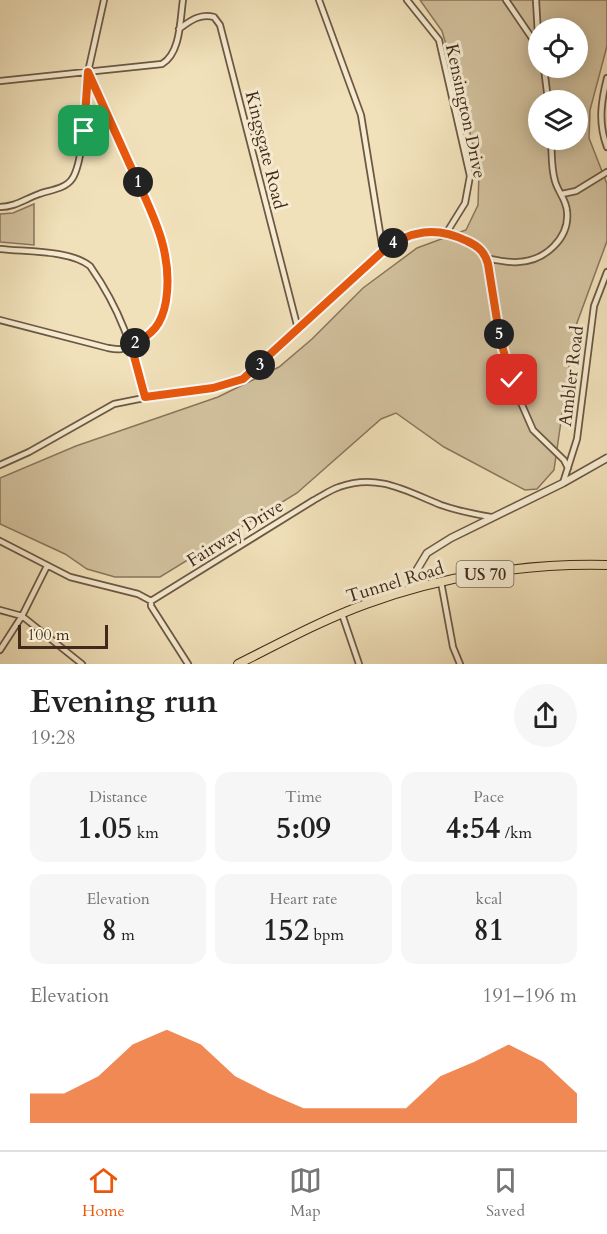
<!DOCTYPE html>
<html lang="en">
<head>
<meta charset="utf-8">
<style>
	:root { --surface:#fff; --page:#f6f6f6; --text:#222; --muted:#767676; --line:#e0e0e0; --accent:#ea580c }
	body { margin:0; font-family:Cardo,serif; background:var(--page); color:var(--text); height:100vh; display:flex; flex-direction:column; font-size:22px; white-space:nowrap }
	* { box-sizing:border-box; margin:0 }
	p { font-size:20px; color:var(--muted) }
	.icon { flex:none; width:33px; height:33px; fill:none; stroke:currentColor; stroke-width:2; stroke-linecap:round; stroke-linejoin:round }
	.map { position:relative; height:664px; overflow:hidden }
	.sheet { display:flex; flex-direction:column; background:var(--surface); flex:1 }
	.sheet>* { flex:none }
	.tools { position:absolute; left:528px; top:18px; display:grid; gap:12px }
	.tools a { display:grid; place-items:center; width:60px; height:60px; border-radius:50%; background:var(--surface); box-shadow:0 3px 15px #0003; font-size:30px }
	.scale { position:absolute; left:18px; bottom:15px; width:90px; box-sizing:border-box; padding-left:6px; border:3px solid #412a1b; border-top:0; font-size:16px; line-height:21px; white-space:nowrap; color:#412a1b; -webkit-text-stroke:4px #f6ecd2; paint-order:stroke }
	.pin { position:absolute; display:grid; place-items:center; width:51px; height:51px; color:#fff; margin:-26px; border-radius:12px; box-shadow:0 3px 9px #0006 }
	.km { position:absolute; width:30px; height:30px; margin:-15px; border-radius:50%; background:#222; color:#fff; font-size:16px; line-height:30px; text-align:center }
	.round { display:grid; place-items:center; flex:none; width:63px; height:63px; border-radius:32px; background:var(--page) }
	.overview { display:flex; align-items:center; justify-content:space-between; height:102px; padding:0 30px }
	h1 { font-size:33px; font-weight:700; line-height:45px }
	.figures { display:grid; grid-template-columns:repeat(3,1fr); gap:9px; height:102px; padding:6px 30px }
	.figures div { display:grid; align-content:center; border-radius:15px; background:var(--page); text-align:center }
	.figures b { font-size:30px; font-weight:700 }
	.figures small { font-size:16px; font-weight:400 }
	.figures p { font-size:16px }
	.chart { height:168px; padding:12px 30px }
	.chart p { display:flex; justify-content:space-between }
	.chart svg { width:100%; height:108px; margin-top:6px; fill:var(--accent); opacity:.7 }
	.tabs { display:flex; justify-content:space-around; align-items:center; height:84px; border-top:2px solid var(--line); background:var(--surface); font-size:16px; color:var(--muted) }
	.tabs a { display:grid; justify-items:center; gap:3px }
	.tabs .active { color:var(--accent) }
	.map>svg:first-child { display:block }
	.green { fill:#d3c29f; stroke:#8a765d; stroke-width:1.5; fill-rule:evenodd }
	.lines { fill:none; stroke-linecap:round; stroke-linejoin:round }
	.minor-casing { stroke:#6d5843; stroke-width:8 }
	.tertiary-casing { stroke:#6d5843; stroke-width:9 }
	.primary-casing { stroke:#412a1b; stroke-width:10 }
	.minor { stroke:#f6ecd2; stroke-width:4.5 }
	.tertiary { stroke:#f6ecd2; stroke-width:6 }
	.primary { stroke:#f1e1ba; stroke-width:8 }
	.route-casing { stroke:#fff; stroke-width:12 }
	.route { stroke:#ea580c; stroke-width:8 }
	.labels { text-anchor:middle; stroke-width:6; stroke-linejoin:round; paint-order:stroke }
	.shield { fill:#f6ecd2; stroke:#776452; stroke-width:1.5 }
	.shield-label { font-size:16px; font-weight:bold; fill:#412a1b }
	.street-label { font-size:18px; fill:#412a1b; stroke:#f6ecd2 }
</style>
</head>
<body>
<div class="map">
<svg width="607" height="664" viewBox="0 0 607 664">
	<rect width="100%" height="100%" fill="#f1e1ba"/>
	<filter id="stains"><feTurbulence type="fractalNoise" baseFrequency=".00333" numOctaves="4"/><feColorMatrix values="0 0 0 0 .2 0 0 0 0 .09 0 0 0 0 .02 0 0 0 .5 -.17"/></filter>
	<radialGradient id="worn" r=".72"><stop offset=".6" stop-color="#630" stop-opacity="0"/><stop offset="1" stop-color="#630" stop-opacity=".3"/></radialGradient>
	<path class="green" d="M 420,0 L 607,0 L 607,46 L 590,110 L 589,138 L 607,184 L 607,241 L 574,331 L 554,470 L 537,489 L 525,490 L 444,447 L 396,413 L 381,419 L 297,493 L 160,577 L 115,577 L 87,569 L 65,554 L 0,524 L 0,478 L 76,446 L 218,397 L 279,367 L 312,339 L 363,288 L 417,248 L 466,230 L 478,205 L 479,171 L 462,99 L 442,31 ZM 538,28 L 578,28 L 578,68 L 538,68 ZM 538,100 L 578,100 L 578,140 L 538,140 Z
		M 34,204 L 34,245 L 0,242 L 0,214 L 13,213 Z"/>
	<g class="lines">
		<g class="minor-casing">
			<path id="minor" d="M 319,0 L 361,115 L 383,251
				M 407,0 L 439,40 L 470,176 L 465,203 L 447,232
				M 506,0 L 538,47
				M 536,0 L 538,35
				M 179,29 C 190,21 200,13 214,17 L 220,25 L 298,329
				M 544,68 L 548,100
				M 607,78 C 601,102 598,123 607,147
				M 0,81 L 162,64 C 181,53 180,19 183,0
				M 562,194 L 576,191 L 607,172
				M 0,207 C 15,207 25,199 39,194 C 50,190 65,189 72,179 C 84,162 86,97 88,74
				M 0,249 C 26,252 70,250 90,266 C 122,312 131,345 145,397
				M 486,258 L 500,339 L 511,380 L 533,430 L 564,460 L 568,468
				M 0,320 L 108,348 C 124,351 124,348 138,342 C 180,324 168,262 159,228 L 88,72 L 104,0
				M 0,465 L 29,452 L 114,404 L 164,394 L 213,388 L 243,379 L 383,251 C 408,232 436,226 464,240 C 474,244 481,248 486,258 C 496,260 508,263 518,262 C 545,261 570,238 567,211 C 566,199 558,192 555,181 C 551,168 552,153 551,140
				M 563,483 L 577,439 L 594,306 L 607,272
				M 0,541 L 70,577 L 138,594 L 151,601 L 314,500 C 322,496 330,490 339,487 C 378,473 406,491 441,505 C 458,511 474,514 491,517
				M 441,582 L 453,647 L 460,664
				M 151,601 L 151,606 L 188,664
				M 0,610 L 22,616 L 82,664
				M 342,614 L 359,664
				M 0,650 L 22,616 L 47,566"/>
		</g>
		<g class="tertiary-casing">
			<path id="tertiary" d="M 411,589 L 415,573 L 427,553 L 451,538 L 563,483 L 607,458"/>
		</g>
		<g class="primary-casing">
			<path id="primary" d="M 238,664 C 280,643 322,620 366,604 C 441,576 527,563 607,565"/>
		</g>
		<use href="#minor" class="minor"/>
		<use href="#tertiary" class="tertiary"/>
		<use href="#primary" class="primary"/>
	</g>
	<g class="lines">
		<g class="route-casing">
			<path id="route" d="M 84,131 L 88,72 C 102,103 116,134 130,165 C 150,209 174,250 166,301 C 162,324 153,335 131,345 L 145,397 L 213,388 L 243,379 L 383,251 C 410,230 436,226 467,241 C 478,246 485,252 488,264 L 500,339 L 512,380"/>
		</g>
		<use href="#route" class="route"/>
	</g>
	<g class="labels">
		<rect class="shield" x="456.5" y="561" width="57" height="26" rx="4.5"/>
		<g class="shield-label">
			<text x="485" y="580">US 70</text>
		</g>
		<g class="street-label">
			<text transform="translate(466 111) rotate(78)" y="6">Kensington Drive</text>
			<text transform="translate(266 150) rotate(76)" y="6">Kingsgate Road</text>
			<text transform="translate(571 376) rotate(-83)" y="6">Ambler Road</text>
			<text transform="translate(235 533) rotate(-32)" y="6">Fairway Drive</text>
			<text transform="translate(395 582) rotate(-17)" y="6">Tunnel Road</text>
		</g>
	</g>
	<rect width="100%" height="100%" filter="url(#stains)"/>
	<rect width="100%" height="100%" fill="url(#worn)"/>
</svg>
<div class="tools">
<a><svg class="icon" aria-label="locate" viewBox="0 0 24 24"><circle cx="12" cy="12" r="6"/><path d="M12 2v4M12 18v4M2 12h4M18 12h4"/></svg></a>
<a><svg class="icon" aria-label="layers" viewBox="0 0 24 24"><path d="M12 4l9 5-9 5-9-5zM3 14l9 5 9-5"/></svg></a>
</div>
<div class="scale">100 m</div>
<div class="pin" style="left:84px;top:131px;background:#1e9e55"><svg class="icon" aria-label="arrive" viewBox="0 0 24 24"><path d="M6 21V4h12l-3 4 3 4H6"/></svg></div>
<div class="pin" style="left:512px;top:380px;background:#d93025"><svg class="icon" aria-label="check" viewBox="0 0 24 24"><path d="M5 12l5 5 9-10"/></svg></div>
<b class="km" style="left:138px;top:182px">1</b>
<b class="km" style="left:135px;top:343px">2</b>
<b class="km" style="left:260px;top:365px">3</b>
<b class="km" style="left:393px;top:243px">4</b>
<b class="km" style="left:499px;top:334px">5</b>
</div>
<section class="sheet">
<div class="overview"><div><h1>Evening run</h1><p>19:28</p></div><a class="round"><svg class="icon" aria-label="share" viewBox="0 0 24 24"><path d="M12 15V3M7 8l5-5 5 5M5 13v7h14v-7"/></svg></a></div>
<div class="figures">
<div><p>Distance</p><b>1.05<small> km</small></b></div>
<div><p>Time</p><b>5:09</b></div>
<div><p>Pace</p><b>4:54<small> /km</small></b></div>
</div>
<div class="figures">
<div><p>Elevation</p><b>8<small> m</small></b></div>
<div><p>Heart rate</p><b>152<small> bpm</small></b></div>
<div><p>kcal</p><b>81</b></div>
</div>
<div class="chart"><p><span>Elevation</span>191–196 m</p>
<svg viewBox="0 0 160 44" preserveAspectRatio="none"><path d="M0 44V32L10 32L20 25L30 12L40 6L50 12L60 25L70 32L80 38L90 38L100 38L110 38L120 25L130 19L140 12L150 19L160 32V44z"/></svg>
</div>
</section>
<nav class="tabs">
<a class="active"><svg class="icon" aria-label="home" viewBox="0 0 24 24"><path d="M3 11l9-7 9 7M6 9v11h12V9"/></svg>Home</a>
<a><svg class="icon" aria-label="map" viewBox="0 0 24 24"><path d="M3 6l6-2 6 2 6-2v14l-6 2-6-2-6 2zM9 4v14M15 6v14"/></svg>Map</a>
<a><svg class="icon" aria-label="saved" viewBox="0 0 24 24"><path d="M7 4h10v16l-5-4-5 4z"/></svg>Saved</a>
</nav>
</body>
</html>
